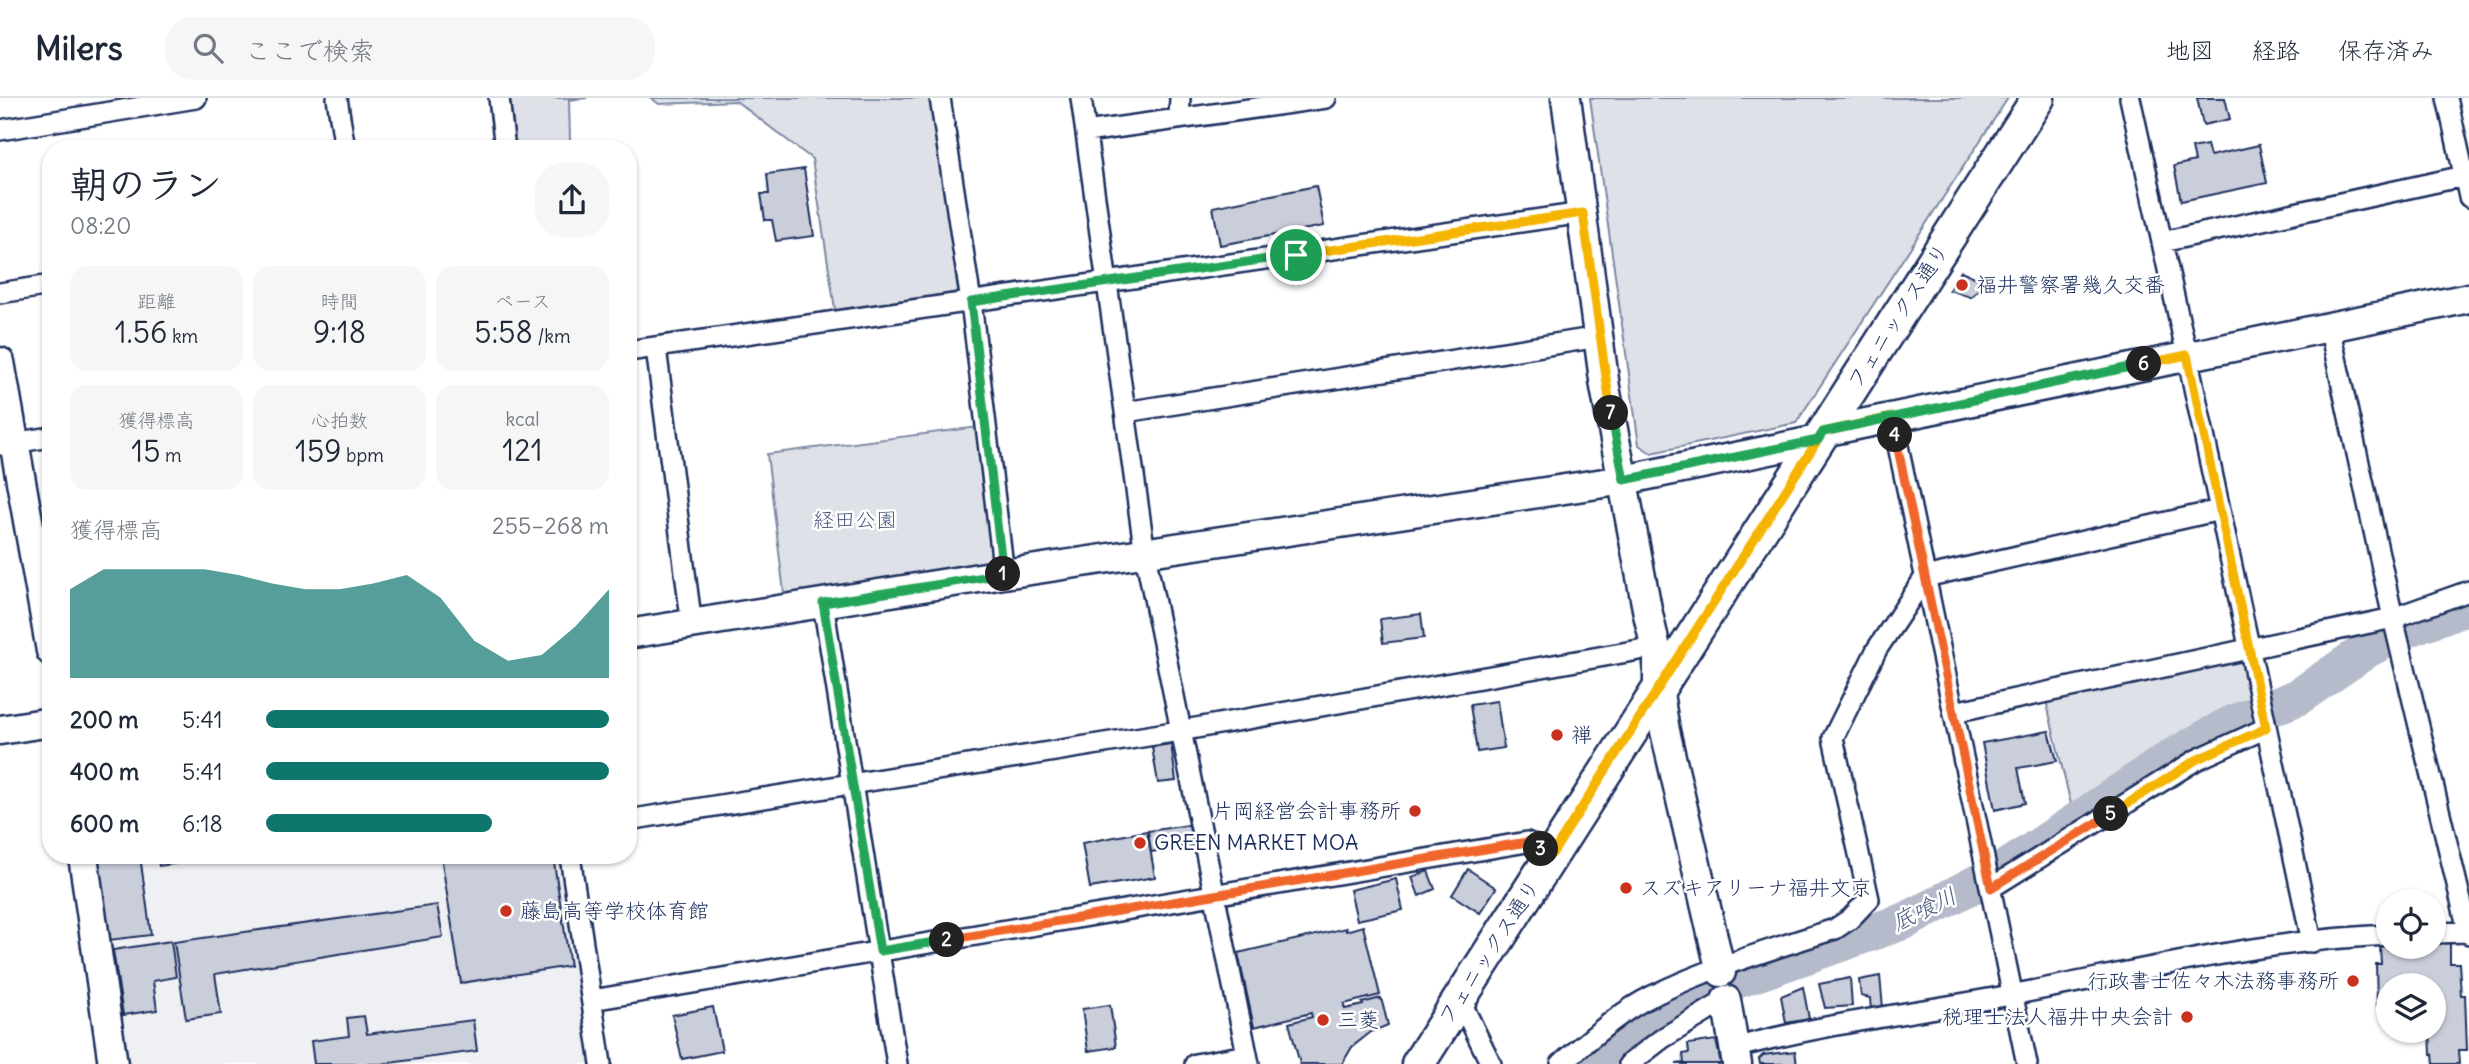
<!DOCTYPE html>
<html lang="ja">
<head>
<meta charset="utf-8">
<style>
	:root { --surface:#fff; --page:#f6f6f7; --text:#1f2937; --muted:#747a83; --line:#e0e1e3; --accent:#0f766e }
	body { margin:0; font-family:Delius,"Klee One",sans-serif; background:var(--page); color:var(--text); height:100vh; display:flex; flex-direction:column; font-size:26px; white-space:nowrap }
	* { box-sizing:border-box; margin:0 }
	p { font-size:23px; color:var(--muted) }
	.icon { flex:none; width:38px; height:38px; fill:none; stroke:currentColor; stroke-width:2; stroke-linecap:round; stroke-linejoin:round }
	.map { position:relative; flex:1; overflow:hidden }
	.panel { position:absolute; left:42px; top:42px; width:595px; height:724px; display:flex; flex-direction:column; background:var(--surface); border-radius:28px; box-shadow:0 2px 5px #0004 }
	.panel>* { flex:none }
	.controls { position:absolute; left:2376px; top:791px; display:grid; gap:14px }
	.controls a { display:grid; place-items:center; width:70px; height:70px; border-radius:50%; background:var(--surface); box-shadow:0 2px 5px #0004; font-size:35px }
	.pin { position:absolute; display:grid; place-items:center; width:60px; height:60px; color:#fff; margin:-30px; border:4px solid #fff; border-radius:50%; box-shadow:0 2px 7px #0007 }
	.km { position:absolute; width:35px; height:35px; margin:-18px; border-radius:50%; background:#222; color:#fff; font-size:19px; line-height:35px; text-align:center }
	.round { display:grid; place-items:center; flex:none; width:74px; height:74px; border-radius:28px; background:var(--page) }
	.summary { display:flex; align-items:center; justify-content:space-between; height:119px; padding:0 28px }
	h1 { font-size:38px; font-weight:600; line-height:52px }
	.figures { display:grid; grid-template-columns:repeat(3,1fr); gap:10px; height:119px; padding:7px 28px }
	.figures div { display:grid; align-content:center; border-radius:18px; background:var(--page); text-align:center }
	.figures b { font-size:30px; font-weight:600 }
	.figures small { font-size:19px; font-weight:400 }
	.figures p { font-size:19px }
	.chart { height:196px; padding:14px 28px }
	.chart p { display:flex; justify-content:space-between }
	.chart svg { width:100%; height:126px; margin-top:7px; fill:var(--accent); opacity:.7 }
	ul { padding:0 28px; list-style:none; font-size:23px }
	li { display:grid; grid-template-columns:112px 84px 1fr; align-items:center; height:52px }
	li i { height:18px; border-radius:9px; background:var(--accent) }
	header { display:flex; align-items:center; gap:42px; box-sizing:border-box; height:98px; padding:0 35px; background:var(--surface); border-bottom:2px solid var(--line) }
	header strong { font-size:33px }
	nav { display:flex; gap:38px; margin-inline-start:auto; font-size:24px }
	.search { width:490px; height:63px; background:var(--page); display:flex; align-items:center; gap:18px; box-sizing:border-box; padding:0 24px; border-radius:28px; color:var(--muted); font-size:26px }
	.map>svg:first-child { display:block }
	.built { fill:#eff0f4 }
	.green { fill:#dee1e7; stroke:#7c88a2; stroke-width:2 }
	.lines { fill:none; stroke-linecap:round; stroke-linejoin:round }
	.river { stroke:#b5bbca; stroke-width:37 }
	.building { fill:#caceda; stroke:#1b2f5e; stroke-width:2 }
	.street-casing { stroke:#1b2f5e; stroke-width:24 }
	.secondary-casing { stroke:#1b2f5e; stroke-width:33 }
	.primary-casing { stroke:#1b2f5e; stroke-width:37 }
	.street { stroke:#fff; stroke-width:19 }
	.secondary { stroke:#fff; stroke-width:28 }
	.primary { stroke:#fff; stroke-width:32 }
	.split-1-casing { stroke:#fff; stroke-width:14 }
	.split-2-casing { stroke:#fff; stroke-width:14 }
	.split-3-casing { stroke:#fff; stroke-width:14 }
	.split-4-casing { stroke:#fff; stroke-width:14 }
	.split-5-casing { stroke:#fff; stroke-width:14 }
	.split-6-casing { stroke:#fff; stroke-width:14 }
	.split-7-casing { stroke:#fff; stroke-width:14 }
	.split-8-casing { stroke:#fff; stroke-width:14 }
	.split-1 { stroke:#22a559; stroke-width:9 }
	.split-2 { stroke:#22a559; stroke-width:9 }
	.split-3 { stroke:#f0652b; stroke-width:9 }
	.split-4 { stroke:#f5b400; stroke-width:9 }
	.split-5 { stroke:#f0652b; stroke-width:9 }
	.split-6 { stroke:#f5b400; stroke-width:9 }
	.split-7 { stroke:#22a559; stroke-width:9 }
	.split-8 { stroke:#f5b400; stroke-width:9 }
	.poi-dot { fill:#c8321e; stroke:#fff; stroke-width:2.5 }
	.labels { text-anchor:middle; stroke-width:5; stroke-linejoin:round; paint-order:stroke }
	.poi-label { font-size:21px; fill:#1b2f5e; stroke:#fff; text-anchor:start }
	.street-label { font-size:21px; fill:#1b2f5e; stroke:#fff }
	.park-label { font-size:21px; fill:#4c5c80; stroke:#fff }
	.water-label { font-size:23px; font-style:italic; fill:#49597e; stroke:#fff }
</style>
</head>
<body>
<header>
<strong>Milers</strong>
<div class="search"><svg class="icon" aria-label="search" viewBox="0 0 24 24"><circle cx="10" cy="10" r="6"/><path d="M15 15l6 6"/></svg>ここで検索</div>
<nav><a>地図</a><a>経路</a><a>保存済み</a></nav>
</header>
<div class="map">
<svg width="2469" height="966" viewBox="0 0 2469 966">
	<rect width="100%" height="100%" fill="#fff"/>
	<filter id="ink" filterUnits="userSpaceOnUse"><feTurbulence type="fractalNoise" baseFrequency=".0143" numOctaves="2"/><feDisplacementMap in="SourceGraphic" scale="14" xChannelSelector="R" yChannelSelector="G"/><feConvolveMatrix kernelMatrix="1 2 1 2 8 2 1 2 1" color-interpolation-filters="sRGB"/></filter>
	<g filter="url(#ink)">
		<path class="built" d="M 93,758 L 562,758 L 593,966 L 125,966 Z"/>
		<path class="green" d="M 495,0 L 587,0 L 569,2 L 570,43 L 535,51 L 505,51 Z
			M 651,0 L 940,0 L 968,204 L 837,224 L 812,61 L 736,3 L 659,6 Z
			M 1590,0 L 2008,0 L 1796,325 L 1651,355 L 1639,347 Z
			M 986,328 L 1004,476 L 786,511 L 767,356 Z
			M 2249,550 L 2262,610 L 2073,715 L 2044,594 Z"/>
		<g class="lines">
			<path class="river" d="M 1586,966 L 1649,921 L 1709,892 L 1907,822 L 2011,767 L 2172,659 L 2227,628 L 2298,599 L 2368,551 L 2407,531 L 2469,508"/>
		</g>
		<path class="building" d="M 2197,0 L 2225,0 L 2230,21 L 2203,27 Z
			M 2207,47 L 2210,58 L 2259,47 L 2267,85 L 2181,103 L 2174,68 L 2195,63 L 2192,50 Z
			M 804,71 L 814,138 L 776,143 L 772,122 L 765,122 L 761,96 L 769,96 L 767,76 Z
			M 1316,88 L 1324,128 L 1220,147 L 1213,109 Z
			M 1961,173 L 1986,184 L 1971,199 L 1949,192 Z
			M 1421,516 L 1424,540 L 1383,545 L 1380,521 Z
			M 1497,603 L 1504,650 L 1477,654 L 1470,607 Z
			M 2049,633 L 2057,663 L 2018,670 L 2025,705 L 1995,712 L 1982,645 Z
			M 1171,646 L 1176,683 L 1158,685 L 1152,649 Z
			M 1189,727 L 1192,747 L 1151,754 L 1148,733 Z
			M 1147,733 L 1155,779 L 1090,790 L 1082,745 Z
			M 97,758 L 140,758 L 151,837 L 109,842 Z
			M 157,758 L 229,758 L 159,768 Z
			M 441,758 L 553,758 L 570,868 L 461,885 Z
			M 1468,771 L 1496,790 L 1480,815 L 1452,797 Z
			M 1428,773 L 1435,791 L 1419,798 L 1412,779 Z
			M 1396,781 L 1403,812 L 1357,822 L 1350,792 Z
			M 437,807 L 443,839 L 215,876 L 221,916 L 186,921 L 174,844 Z
			M 1363,828 L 1380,897 L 1344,906 L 1344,908 L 1345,911 L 1363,907 L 1362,905 L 1381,900 L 1388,927 L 1371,934 L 1352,949 L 1342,966 L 1300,966 L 1289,925 L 1312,919 L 1311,915 L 1254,929 L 1238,855 L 1346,830 L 1346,833 Z
			M 171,843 L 176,879 L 153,883 L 157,912 L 123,917 L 113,852 Z
			M 2450,845 L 2450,865 L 2459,865 L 2461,897 L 2465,897 L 2467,952 L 2458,952 L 2459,966 L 2434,966 L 2433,956 L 2431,956 L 2430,933 L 2434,933 L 2434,887 L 2389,887 L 2389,908 L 2377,908 L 2376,866 L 2381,866 L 2380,848 L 2434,849 L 2434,846 Z
			M 1880,878 L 1883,910 L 1871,912 L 1870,900 L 1861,898 L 1859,882 Z
			M 1850,880 L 1852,908 L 1825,910 L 1819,886 Z
			M 1803,889 L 1809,921 L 1786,925 L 1781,898 Z
			M 1110,907 L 1116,949 L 1088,953 L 1082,911 Z
			M 713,909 L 722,953 L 682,961 L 672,917 Z
			M 364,918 L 367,936 L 473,922 L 477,953 L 382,966 L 314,966 L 311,943 L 349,938 L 347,920 Z
			M 1716,942 L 1721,966 L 1676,966 L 1684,965 L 1683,956 L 1689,955 L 1688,946 Z
			M 1795,953 L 1797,966 L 1760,966 L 1759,961 L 1763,957 Z"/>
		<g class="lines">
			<g class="street-casing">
				<path id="street" d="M 337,0 L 345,51
					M 499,0 L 505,51
					M 940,0 L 971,204 L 1004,476
					M 1081,0 L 1145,456 L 1249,966
					M 2130,0 L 2187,257 L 2312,844
					M 2447,0 L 2469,99
					M 1179,20 L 1180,0
					M 0,32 L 196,0
					M 1086,34 L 1326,0
					M 2162,144 L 2464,78
					M 0,195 L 51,187
					M 2329,228 L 2393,520 L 2469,836
					M 656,250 L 692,528
					M 628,253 L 1583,115
					M 1125,314 L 1599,239
					M 1892,319 L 2027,966
					M 0,347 L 51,339
					M 823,505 L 897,966
					M 1954,614 L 2393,520 L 2469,493
					M 628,722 L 1179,633 L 1656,549
					M 570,758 L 601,966
					M 1991,790 L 2196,662 L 2266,630
					M 2434,835 L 2469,834
					M 1459,900 L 1491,966
					M 592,902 L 1527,744 L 1552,756
					M 1734,950 C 1826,925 1922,914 2016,896 C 2139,873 2263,842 2389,837
					M 1195,966 L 1247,957
					M 1561,966 C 1590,941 1618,915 1652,898 C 1711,869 1773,851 1835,831 L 1850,821 L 1869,801 L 1833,640 L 1877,551 L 1925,479 L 2220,412
					M 1629,966 L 1663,940 L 1726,902"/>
			</g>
			<g class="secondary-casing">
				<path id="secondary" d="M 1566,0 L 1605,289 L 1648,516 L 1658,559 L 1658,589 L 1665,633 L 1721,874
					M 0,264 L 51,553
					M 1823,334 L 2469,200
					M 628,536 L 1004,476 L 1624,382 L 1818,342
					M 0,632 L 51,624
					M 83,758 L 113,966
					M 1726,902 L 1737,966"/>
			</g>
			<g class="primary-casing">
				<path id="primary" d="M 1418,966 L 2038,0"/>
			</g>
			<use href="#street" class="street"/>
			<use href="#secondary" class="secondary"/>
			<use href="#primary" class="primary"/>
		</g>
	</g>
	<g class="lines" filter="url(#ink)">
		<g class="split-1-casing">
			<path id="split-1" d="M 1003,476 L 971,204 L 1296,157"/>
		</g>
		<g class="split-2-casing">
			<path id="split-2" d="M 947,842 L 880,853 L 823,505 L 1003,476"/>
		</g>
		<g class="split-3-casing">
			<path id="split-3" d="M 947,842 L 1527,744 L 1541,751"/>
		</g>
		<g class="split-4-casing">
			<path id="split-4" d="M 1541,751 L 1552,756 L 1823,334 L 1892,319 L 1895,337"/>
		</g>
		<g class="split-5-casing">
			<path id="split-5" d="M 1895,337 L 1991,790 L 2111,716"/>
		</g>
		<g class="split-6-casing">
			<path id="split-6" d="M 2111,716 L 2196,662 L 2266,630 L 2187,257 L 2144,266"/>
		</g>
		<g class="split-7-casing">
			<path id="split-7" d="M 1611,315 L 1624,382 L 1818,342 L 1823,334 L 2144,266"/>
		</g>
		<g class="split-8-casing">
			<path id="split-8" d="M 1296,157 L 1583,115 L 1611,315"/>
		</g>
		<use href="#split-1" class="split-1"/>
		<use href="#split-2" class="split-2"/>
		<use href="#split-3" class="split-3"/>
		<use href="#split-4" class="split-4"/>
		<use href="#split-5" class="split-5"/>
		<use href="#split-6" class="split-6"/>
		<use href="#split-7" class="split-7"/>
		<use href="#split-8" class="split-8"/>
	</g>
	<g class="poi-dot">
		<circle cx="1962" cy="187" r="7"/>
		<circle cx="1557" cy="637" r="7"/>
		<circle cx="1415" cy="713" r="7"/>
		<circle cx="1140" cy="745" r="7"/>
		<circle cx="1626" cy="790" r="7"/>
		<circle cx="506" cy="813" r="7"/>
		<circle cx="2353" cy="883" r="7"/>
		<circle cx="2187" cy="919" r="7"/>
		<circle cx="1323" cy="922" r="7"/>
	</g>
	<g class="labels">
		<g class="poi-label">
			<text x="1976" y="194">福井警察署幾久交番</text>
			<text x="1571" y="644">禅</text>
			<text x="1401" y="720" text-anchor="end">片岡経営会計事務所</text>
			<text x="1154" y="752">GREEN MARKET MOA</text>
			<text x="1640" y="797">スズキアリーナ福井文京</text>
			<text x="520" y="820">藤島高等学校体育館</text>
			<text x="2339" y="890" text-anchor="end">行政書士佐々木法務事務所</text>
			<text x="2173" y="926" text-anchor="end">税理士法人福井中央会計</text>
			<text x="1337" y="929">三菱</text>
		</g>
		<g class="street-label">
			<text transform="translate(1898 218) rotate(-57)" y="7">フェニックス通り</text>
			<text transform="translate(1489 854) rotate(-57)" y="7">フェニックス通り</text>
		</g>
		<g class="park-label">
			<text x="855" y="429">経田公園</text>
		</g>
		<g class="water-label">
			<text transform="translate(1924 811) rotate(-26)" y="8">底喰川</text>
		</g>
	</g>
</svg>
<div class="controls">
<a><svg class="icon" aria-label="locate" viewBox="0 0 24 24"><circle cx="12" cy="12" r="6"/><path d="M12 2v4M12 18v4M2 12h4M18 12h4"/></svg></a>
<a><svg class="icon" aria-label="layers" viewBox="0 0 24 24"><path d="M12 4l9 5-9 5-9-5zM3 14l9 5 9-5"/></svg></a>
</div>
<div class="pin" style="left:1296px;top:157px;background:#1e9e55"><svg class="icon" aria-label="arrive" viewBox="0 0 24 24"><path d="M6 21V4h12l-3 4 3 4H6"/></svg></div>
<b class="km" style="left:1003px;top:476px">1</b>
<b class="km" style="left:947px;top:842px">2</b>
<b class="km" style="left:1541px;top:751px">3</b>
<b class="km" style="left:1895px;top:337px">4</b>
<b class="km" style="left:2111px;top:716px">5</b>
<b class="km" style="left:2144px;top:266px">6</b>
<b class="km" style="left:1611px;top:315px">7</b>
<section class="panel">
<div class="summary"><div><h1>朝のラン</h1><p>08:20</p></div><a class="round"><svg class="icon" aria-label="share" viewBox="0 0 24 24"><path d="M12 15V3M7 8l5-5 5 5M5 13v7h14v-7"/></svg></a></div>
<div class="figures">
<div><p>距離</p><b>1.56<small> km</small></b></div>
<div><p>時間</p><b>9:18</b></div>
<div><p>ペース</p><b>5:58<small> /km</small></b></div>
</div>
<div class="figures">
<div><p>獲得標高</p><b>15<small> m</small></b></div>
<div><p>心拍数</p><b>159<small> bpm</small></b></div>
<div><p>kcal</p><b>121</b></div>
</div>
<div class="chart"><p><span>獲得標高</span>255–268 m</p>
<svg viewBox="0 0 160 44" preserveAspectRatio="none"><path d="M0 44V13L10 6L20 6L30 6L40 6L50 8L60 11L70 13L80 13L90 11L100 8L110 16L120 31L130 38L140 36L150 26L160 13V44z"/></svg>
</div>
<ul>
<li><b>200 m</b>5:41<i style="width:100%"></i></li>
<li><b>400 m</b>5:41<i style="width:100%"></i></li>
<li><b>600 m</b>6:18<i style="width:66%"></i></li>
</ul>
</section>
</div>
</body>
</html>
